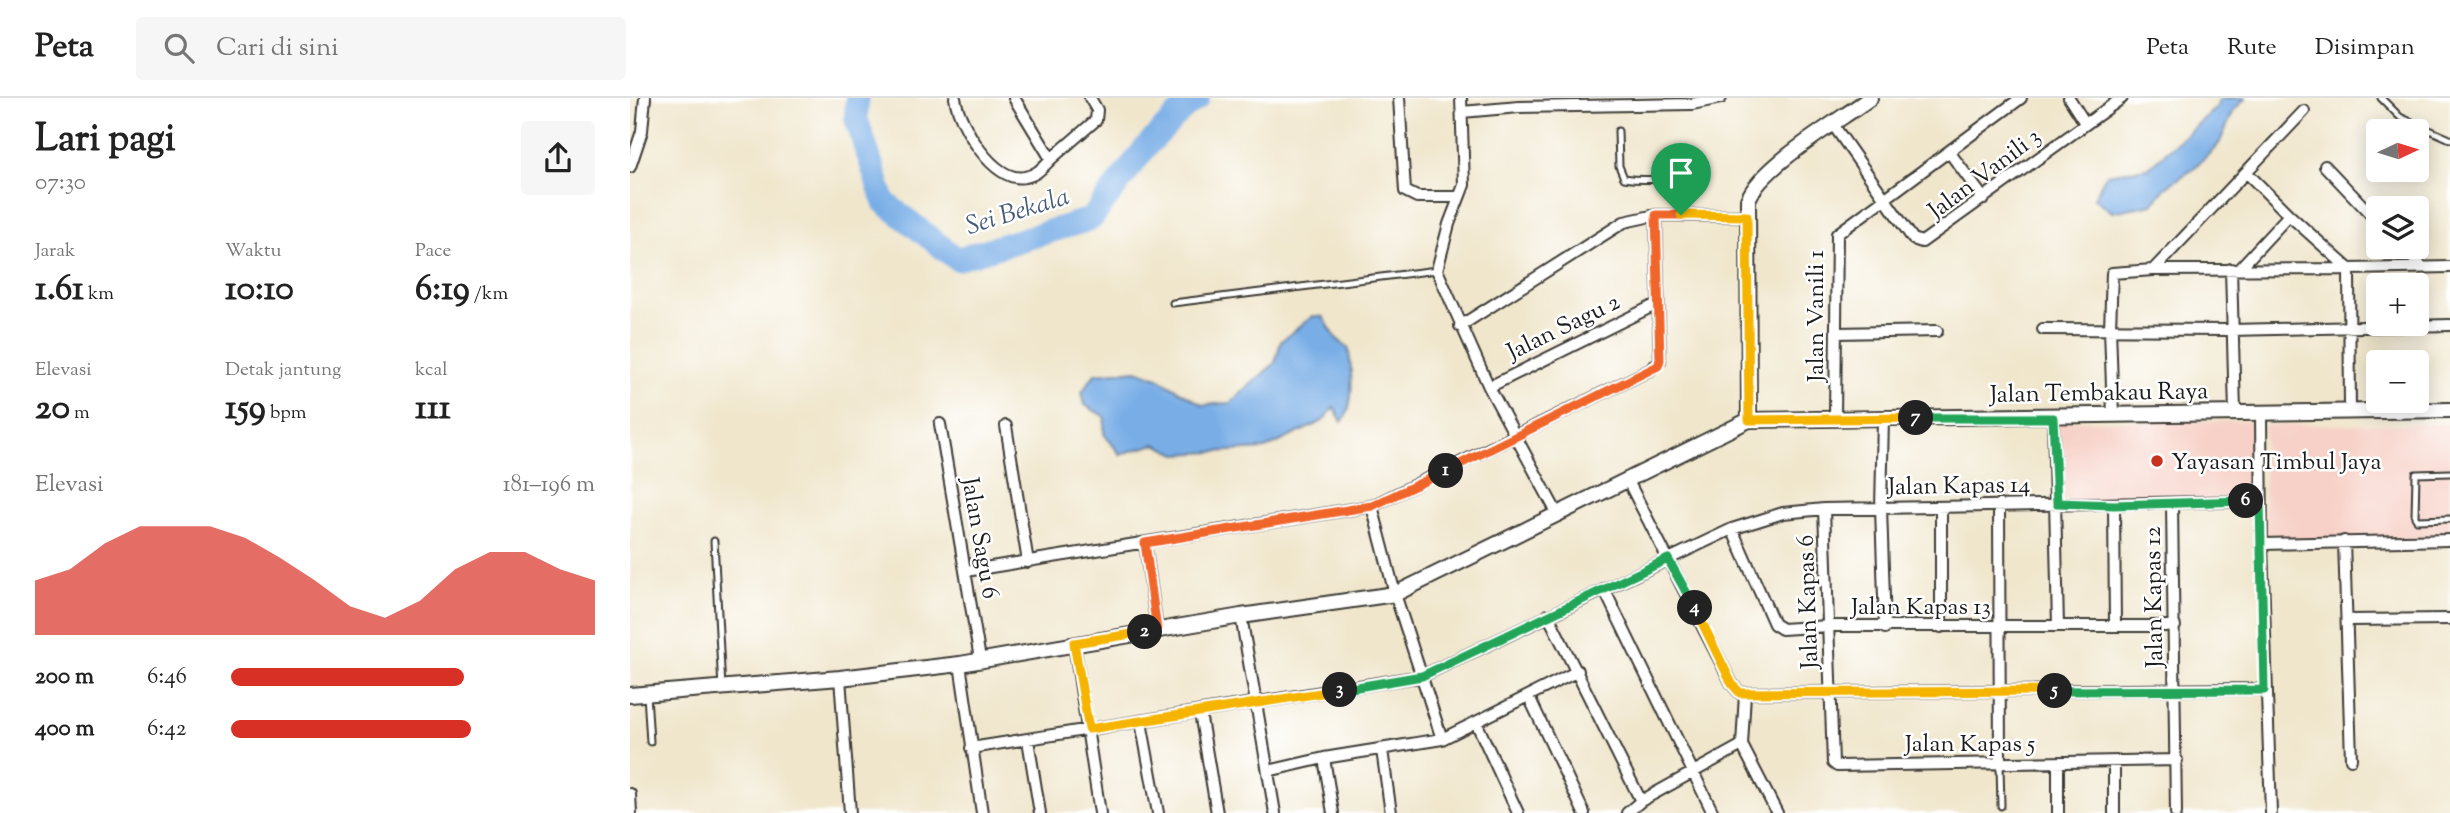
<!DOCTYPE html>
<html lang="id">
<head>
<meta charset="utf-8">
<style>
	:root { --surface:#fff; --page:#f6f6f6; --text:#222; --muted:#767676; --line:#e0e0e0; --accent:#d93025 }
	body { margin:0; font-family:"Sorts Mill Goudy",serif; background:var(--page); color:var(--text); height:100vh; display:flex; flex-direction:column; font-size:26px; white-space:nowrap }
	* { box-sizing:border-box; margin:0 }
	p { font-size:23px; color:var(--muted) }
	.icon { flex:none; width:38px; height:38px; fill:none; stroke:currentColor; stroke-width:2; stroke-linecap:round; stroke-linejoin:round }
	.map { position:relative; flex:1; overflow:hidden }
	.drawer { display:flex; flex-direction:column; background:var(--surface); width:630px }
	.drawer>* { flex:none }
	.needle { width:46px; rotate:86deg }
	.fabs { position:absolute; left:1736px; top:21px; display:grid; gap:14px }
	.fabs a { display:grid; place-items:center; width:63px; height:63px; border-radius:7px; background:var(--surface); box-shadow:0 4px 18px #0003; font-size:35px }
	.pin { position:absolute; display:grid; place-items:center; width:60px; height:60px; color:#fff; margin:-72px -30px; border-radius:50% 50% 50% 0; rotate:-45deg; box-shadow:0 0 7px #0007 }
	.pin .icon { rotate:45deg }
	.km { position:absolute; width:35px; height:35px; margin:-18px; border-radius:50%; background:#222; color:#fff; font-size:19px; line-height:35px; text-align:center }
	.round { display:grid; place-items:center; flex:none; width:74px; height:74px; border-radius:7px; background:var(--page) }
	.head { display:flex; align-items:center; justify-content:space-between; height:119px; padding:0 35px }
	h1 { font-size:38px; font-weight:700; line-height:52px }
	.figures { display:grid; grid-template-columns:repeat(3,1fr); gap:10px; height:119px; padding:7px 35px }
	.figures div { display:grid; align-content:center }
	.figures b { font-size:35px; font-weight:700 }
	.figures small { font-size:19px; font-weight:400 }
	.figures p { font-size:19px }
	.chart { height:196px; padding:14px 35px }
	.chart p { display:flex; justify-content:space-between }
	.chart svg { width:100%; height:126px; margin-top:7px; fill:var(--accent); opacity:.7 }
	ul { padding:0 35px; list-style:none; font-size:23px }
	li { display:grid; grid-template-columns:112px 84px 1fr; align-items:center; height:52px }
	li i { height:18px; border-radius:9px; background:var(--accent) }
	header { display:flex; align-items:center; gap:42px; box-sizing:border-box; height:98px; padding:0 35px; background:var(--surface); border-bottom:2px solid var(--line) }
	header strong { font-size:33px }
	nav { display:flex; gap:38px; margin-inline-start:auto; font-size:24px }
	.search { width:490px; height:63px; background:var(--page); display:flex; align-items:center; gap:18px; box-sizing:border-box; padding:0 24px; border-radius:7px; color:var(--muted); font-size:26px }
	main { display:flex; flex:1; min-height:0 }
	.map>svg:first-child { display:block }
	.built { fill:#f7d1c7 }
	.water { fill:#78ade6; stroke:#4a6481; stroke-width:2 }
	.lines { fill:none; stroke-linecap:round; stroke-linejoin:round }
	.river { stroke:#78ade6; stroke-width:24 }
	.service-casing { stroke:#3c3a36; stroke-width:9 }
	.minor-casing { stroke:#3c3a36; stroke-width:14 }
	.tertiary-casing { stroke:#3c3a36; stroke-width:18 }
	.service { stroke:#fff; stroke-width:5 }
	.minor { stroke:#fff; stroke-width:10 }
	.tertiary { stroke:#fff; stroke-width:14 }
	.split-1-casing { stroke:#fff; stroke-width:14 }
	.split-2-casing { stroke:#fff; stroke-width:14 }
	.split-3-casing { stroke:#fff; stroke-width:14 }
	.split-4-casing { stroke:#fff; stroke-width:14 }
	.split-5-casing { stroke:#fff; stroke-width:14 }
	.split-6-casing { stroke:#fff; stroke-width:14 }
	.split-7-casing { stroke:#fff; stroke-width:14 }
	.split-8-casing { stroke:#fff; stroke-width:14 }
	.split-1 { stroke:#f0652b; stroke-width:9 }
	.split-2 { stroke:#f0652b; stroke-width:9 }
	.split-3 { stroke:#f5b400; stroke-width:9 }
	.split-4 { stroke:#22a559; stroke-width:9 }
	.split-5 { stroke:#f5b400; stroke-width:9 }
	.split-6 { stroke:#22a559; stroke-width:9 }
	.split-7 { stroke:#22a559; stroke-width:9 }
	.split-8 { stroke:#f5b400; stroke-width:9 }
	.poi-dot { fill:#c8321e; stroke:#fff; stroke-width:2.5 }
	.labels { text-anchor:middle; stroke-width:5; stroke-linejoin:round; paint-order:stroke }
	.street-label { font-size:24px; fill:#1c1c1c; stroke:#fff }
	.poi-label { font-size:24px; fill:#1c1c1c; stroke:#fff; text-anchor:start }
	.water-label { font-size:26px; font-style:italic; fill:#455d77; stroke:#fff }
</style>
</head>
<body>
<header>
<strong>Peta</strong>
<div class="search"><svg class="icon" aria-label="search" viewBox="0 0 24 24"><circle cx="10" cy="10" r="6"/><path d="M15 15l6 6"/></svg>Cari di sini</div>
<nav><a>Peta</a><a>Rute</a><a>Disimpan</a></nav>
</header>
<main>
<section class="drawer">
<div class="head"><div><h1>Lari pagi</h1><p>07:30</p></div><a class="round"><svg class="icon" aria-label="share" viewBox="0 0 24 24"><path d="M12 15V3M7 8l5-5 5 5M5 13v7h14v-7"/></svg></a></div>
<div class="figures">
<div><p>Jarak</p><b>1.61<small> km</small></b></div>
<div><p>Waktu</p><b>10:10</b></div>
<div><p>Pace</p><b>6:19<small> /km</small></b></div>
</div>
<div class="figures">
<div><p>Elevasi</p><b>20<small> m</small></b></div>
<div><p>Detak jantung</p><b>159<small> bpm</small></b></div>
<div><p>kcal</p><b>111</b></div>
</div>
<div class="chart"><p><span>Elevasi</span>181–196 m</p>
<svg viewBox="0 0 160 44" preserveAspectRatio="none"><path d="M0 44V25L10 21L20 12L30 6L40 6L50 6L60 10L70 17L80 25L90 34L100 38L110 32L120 21L130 15L140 15L150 21L160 25V44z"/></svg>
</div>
<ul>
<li><b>200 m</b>6:46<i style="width:64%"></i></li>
<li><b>400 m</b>6:42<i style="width:66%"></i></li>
</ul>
</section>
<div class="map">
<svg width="1820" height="715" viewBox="0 0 1820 715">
	<rect width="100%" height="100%" fill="#fff"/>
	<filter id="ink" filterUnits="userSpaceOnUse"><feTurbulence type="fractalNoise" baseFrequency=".0143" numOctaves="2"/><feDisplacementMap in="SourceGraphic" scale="14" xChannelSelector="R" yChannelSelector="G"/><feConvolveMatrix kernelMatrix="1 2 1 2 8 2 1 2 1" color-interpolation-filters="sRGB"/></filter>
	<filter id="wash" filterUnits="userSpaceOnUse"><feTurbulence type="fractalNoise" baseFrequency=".00686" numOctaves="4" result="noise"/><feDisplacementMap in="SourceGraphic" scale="28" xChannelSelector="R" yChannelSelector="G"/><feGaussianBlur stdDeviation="1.57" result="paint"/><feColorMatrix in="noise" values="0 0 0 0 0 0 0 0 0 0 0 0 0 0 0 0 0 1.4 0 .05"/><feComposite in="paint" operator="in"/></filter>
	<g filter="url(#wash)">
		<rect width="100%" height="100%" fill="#f0e6cc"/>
		<path class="built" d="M 1429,323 L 1624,323 L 1624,403 L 1429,402 Z
			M 1820,326 L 1820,439 L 1634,444 L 1635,327 Z"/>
		<path class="water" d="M 1590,0 L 1616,0 L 1604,12 L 1589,46 L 1562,72 L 1537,88 L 1522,106 L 1482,114 L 1464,100 L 1477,76 L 1518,70 L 1586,10 Z
			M 683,218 L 693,219 L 706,240 L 719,251 C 721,273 726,306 712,324 L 704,309 L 693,323 L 635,351 L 547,356 L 526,346 L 490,356 L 474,336 L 475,319 L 455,307 L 452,294 L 465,276 L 507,272 L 528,280 L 573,307 L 600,305 L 645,265 L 651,243 Z"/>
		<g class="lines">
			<path class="river" d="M 227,0 L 226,20 L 254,104 L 327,161 L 461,121 L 516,49 L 553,11 L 568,0"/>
		</g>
	</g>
	<g filter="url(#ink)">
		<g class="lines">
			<g class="service-casing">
				<path id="service" d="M 1751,0 L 1770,19 L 1820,41
					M 988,33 L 989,68 L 994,80 C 1034,87 1039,66 1051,117
					M 543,205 L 807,172
					M 1820,375 L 1786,376 L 1785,419 L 1787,422 L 1820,421
					M 84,443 L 92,590
					M 17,596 L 20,644
					M 1370,667 L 1371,708"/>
			</g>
			<g class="minor-casing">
				<path id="minor" d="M 325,0 C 329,26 364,86 395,79 C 407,77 413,69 421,61 L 384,0
					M 769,0 L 775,93 L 787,99 L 828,99
					M 831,0 L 834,87 L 819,126 L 807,172 L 859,289 L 927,415
					M 1439,0 L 1455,25
					M 832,14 L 889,9 L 1062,6 L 1091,0
					M 1204,28 L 1283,141 L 1292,144 L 1492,0
					M 1320,55 L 1354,101
					M 421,61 L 466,22 L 467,12 L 460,0
					M 1695,68 L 1748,124
					M 0,69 L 12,33 L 15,0
					M 1659,117 L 1719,171 L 1820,169
					M 1772,149 L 1792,169
					M 1601,171 L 1605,314
					M 1609,171 L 1659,117 L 1616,74
					M 1523,172 L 1719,171 L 1720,313
					M 830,228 L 994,124 L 1026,117 L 1117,118
					M 1413,231 L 1601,232 L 1820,227
					M 1207,235 L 1307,233
					M 859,289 L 1027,206
					M 1631,314 L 1632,446
					M 1483,318 L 1480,230 L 1482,175 L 1523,172 L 1674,13
					M 1205,319 L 1207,136 L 1391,0
					M 1253,320 L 1251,410 L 1255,530
					M 1423,320 L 1428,528
					M 310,326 L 350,561
					M 376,328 L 398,464
					M 997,381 L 1102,586 L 1110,595 L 1635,591
					M 1542,406 L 1546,715
					M 1369,407 L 1370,667
					M 1484,407 L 1485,527
					M 742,408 L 765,496 L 812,641
					M 1311,410 L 1311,529
					M 1194,411 L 1203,665 L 1207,668 L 1547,662
					M 1102,431 L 1144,526 L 1152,531 L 1199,528 L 1545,528
					M 1714,443 L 1721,661
					M 515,445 L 527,532
					M 336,473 L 742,408 L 1020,272 L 1030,263 L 1026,117
					M 974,491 L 1083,715
					M 918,517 L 1011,703
					M 611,518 L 645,715
					M 1718,522 L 1820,521
					M 444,545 L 470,715
					M 330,566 L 352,715
					M 210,580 L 220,715
					M 899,599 L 954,715
					M 570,615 L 587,715
					M 511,624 L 528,715
					M 846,624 L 888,715
					M 398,642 L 410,715
					M 1112,647 L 1147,715
					M 341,650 L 792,578 L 1102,431 L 1153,415 L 1194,411 L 1630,403
					M 752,652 L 761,715
					M 694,660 L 703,715
					M 1484,665 L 1484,715
					M 1428,666 L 1428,715
					M 638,673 L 694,660 L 812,641 L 948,573
					M 0,696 L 1,715
					M 997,715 L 1011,703 L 1112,647 L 1115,596
					M 1641,715 L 1632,446 L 1820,442"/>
			</g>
			<g class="tertiary-casing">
				<path id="tertiary" d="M 1119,322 L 1118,102 C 1131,68 1209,23 1240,0
					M 0,597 L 210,580 L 330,566 L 611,518 L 765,496 L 1119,322 L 1820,312"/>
			</g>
			<use href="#service" class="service"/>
			<use href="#minor" class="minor"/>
			<use href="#tertiary" class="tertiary"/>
		</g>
	</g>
	<g class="lines" filter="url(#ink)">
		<g class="split-1-casing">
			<path id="split-1" d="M 816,373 L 1028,268 L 1030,262 L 1026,117 L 1051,117"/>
		</g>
		<g class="split-2-casing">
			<path id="split-2" d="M 515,534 L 527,532 L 515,445 L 742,408 L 816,373"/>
		</g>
		<g class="split-3-casing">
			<path id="split-3" d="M 515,534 L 444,545 L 459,631 L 710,592"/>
		</g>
		<g class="split-4-casing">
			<path id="split-4" d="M 710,592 L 792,578 L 1038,461 L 1065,510"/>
		</g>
		<g class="split-5-casing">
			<path id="split-5" d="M 1065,510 L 1102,586 L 1110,595 L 1425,593"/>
		</g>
		<g class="split-6-casing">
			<path id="split-6" d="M 1425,593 L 1634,592 L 1630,403 L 1616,403"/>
		</g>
		<g class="split-7-casing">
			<path id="split-7" d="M 1286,320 L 1423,320 L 1427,405 L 1484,407 L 1616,403"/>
		</g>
		<g class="split-8-casing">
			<path id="split-8" d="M 1051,117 L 1117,118 L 1119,322 L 1286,320"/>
		</g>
		<use href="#split-1" class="split-1"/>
		<use href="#split-2" class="split-2"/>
		<use href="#split-3" class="split-3"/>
		<use href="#split-4" class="split-4"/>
		<use href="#split-5" class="split-5"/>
		<use href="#split-6" class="split-6"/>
		<use href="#split-7" class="split-7"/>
		<use href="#split-8" class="split-8"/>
	</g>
	<circle class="poi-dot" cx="1527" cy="363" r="7"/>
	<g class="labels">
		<g class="street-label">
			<text transform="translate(1354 75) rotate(-37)" y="8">Jalan Vanili 3</text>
			<text transform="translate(1185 218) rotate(-90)" y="8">Jalan Vanili 1</text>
			<text transform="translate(933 228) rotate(-26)" y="8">Jalan Sagu 2</text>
			<text transform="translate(1469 294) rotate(-1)" y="8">Jalan Tembakau Raya</text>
			<text transform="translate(1329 387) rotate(-1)" y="8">Jalan Kapas 14</text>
			<text transform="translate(351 440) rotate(80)" y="8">Jalan Sagu 6</text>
			<text transform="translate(1523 499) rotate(-91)" y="8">Jalan Kapas 12</text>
			<text transform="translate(1177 504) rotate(-92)" y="8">Jalan Kapas 6</text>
			<text x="1291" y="516">Jalan Kapas 13</text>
			<text x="1340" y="653">Jalan Kapas 5</text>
		</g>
		<g class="poi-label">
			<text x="1541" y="371">Yayasan Timbul Jaya</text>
		</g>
		<g class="water-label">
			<text transform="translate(387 112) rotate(-17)" y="9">Sei Bekala</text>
		</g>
	</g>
</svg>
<div class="fabs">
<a><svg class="needle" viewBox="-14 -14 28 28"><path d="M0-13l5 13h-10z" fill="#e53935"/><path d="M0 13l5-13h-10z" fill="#767676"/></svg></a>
<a><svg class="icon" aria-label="layers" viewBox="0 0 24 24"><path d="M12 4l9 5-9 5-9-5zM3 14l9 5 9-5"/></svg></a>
<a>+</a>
<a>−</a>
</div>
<div class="pin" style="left:1051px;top:117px;background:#1e9e55"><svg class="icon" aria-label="arrive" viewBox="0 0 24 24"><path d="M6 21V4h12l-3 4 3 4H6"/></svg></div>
<b class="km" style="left:816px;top:373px">1</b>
<b class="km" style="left:515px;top:534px">2</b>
<b class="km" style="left:710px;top:592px">3</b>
<b class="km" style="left:1065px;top:510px">4</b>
<b class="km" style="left:1425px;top:593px">5</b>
<b class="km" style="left:1616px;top:403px">6</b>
<b class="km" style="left:1286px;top:320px">7</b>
</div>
</main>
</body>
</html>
